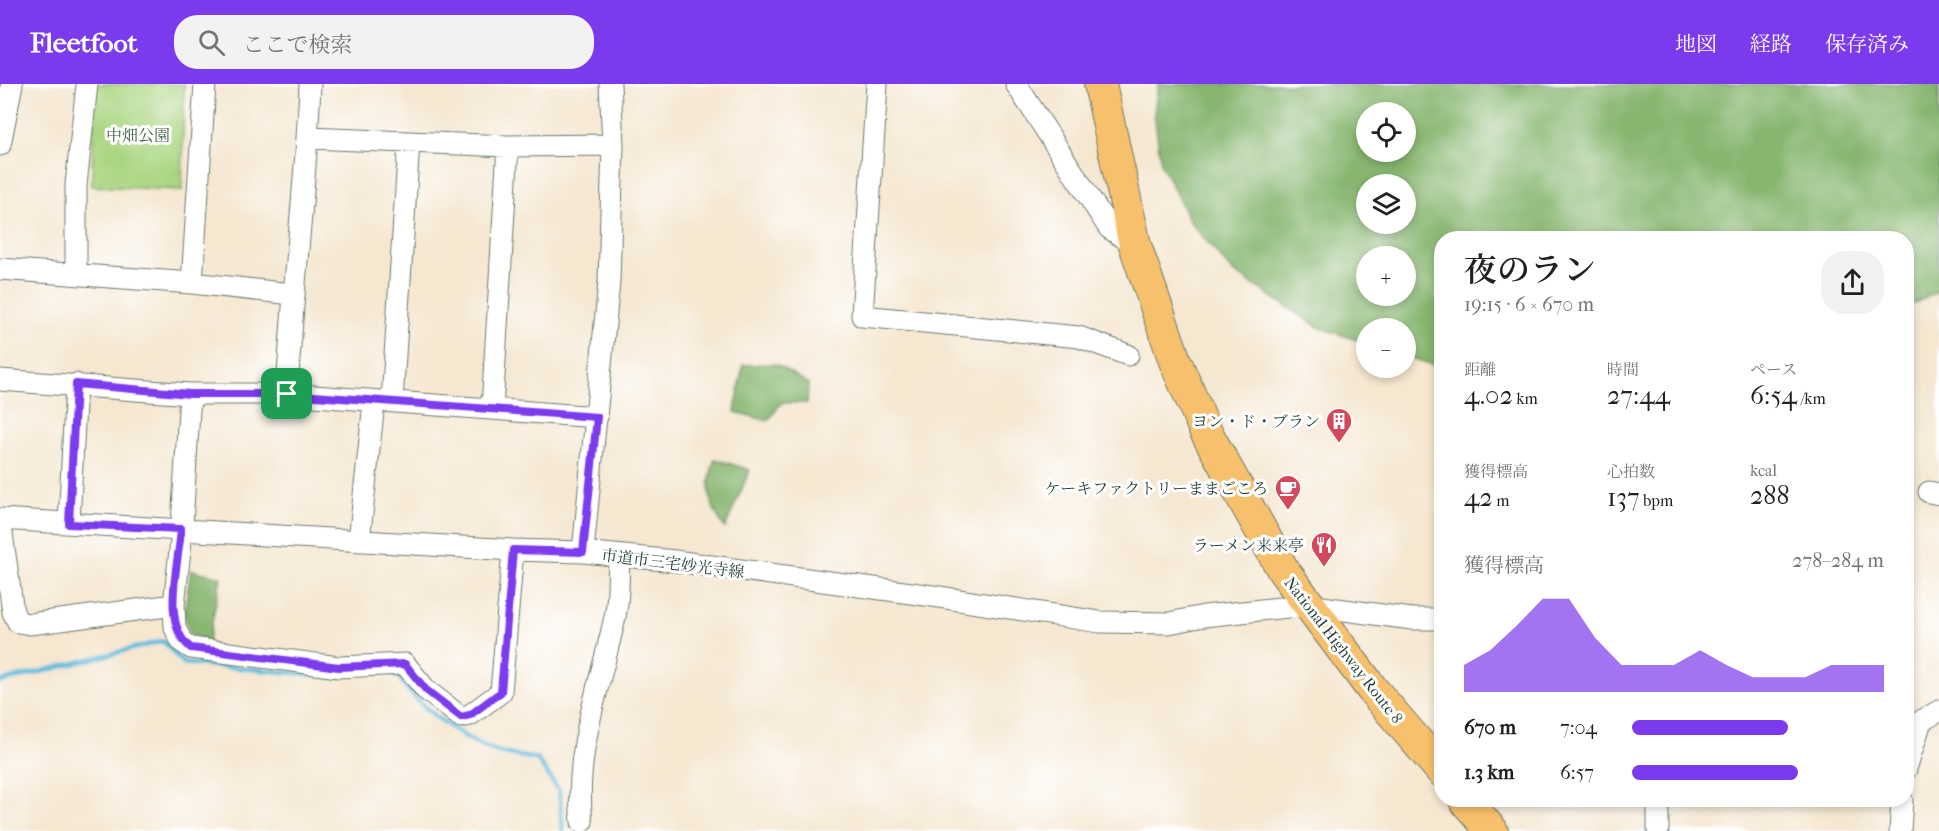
<!DOCTYPE html>
<html lang="ja">
<head>
<meta charset="utf-8">
<style>
	:root { --surface:#fff; --page:#f2f2f2; --text:#202124; --muted:#757577; --accent:#7c3aed }
	body { margin:0; font-family:"IM FELL French Canon","Noto Serif JP",serif; background:var(--page); color:var(--text); height:100vh; display:flex; flex-direction:column; font-size:22px; white-space:nowrap }
	* { box-sizing:border-box; margin:0 }
	p { font-size:20px; color:var(--muted) }
	.icon { flex:none; width:33px; height:33px; fill:none; stroke:currentColor; stroke-width:2; stroke-linecap:round; stroke-linejoin:round }
	.map { position:relative; flex:1; overflow:hidden }
	.details { position:absolute; left:1434px; top:147px; width:480px; height:576px; display:flex; flex-direction:column; background:var(--surface); border-radius:24px; box-shadow:0 3px 9px #0003 }
	.details>* { flex:none }
	.tools { position:absolute; left:1356px; top:18px; display:grid; gap:12px }
	.tools a { display:grid; place-items:center; width:60px; height:60px; border-radius:50%; background:var(--surface); box-shadow:0 3px 9px #0003; font-size:30px }
	.pin { position:absolute; display:grid; place-items:center; width:51px; height:51px; color:#fff; margin:-26px; border-radius:12px; box-shadow:0 3px 9px #0006 }
	.round { display:grid; place-items:center; flex:none; width:63px; height:63px; border-radius:24px; background:var(--page) }
	.overview { display:flex; align-items:center; justify-content:space-between; height:102px; padding:0 30px }
	h1 { font-size:33px; font-weight:600; line-height:45px }
	.figures { display:grid; grid-template-columns:repeat(3,1fr); gap:9px; height:102px; padding:6px 30px }
	.figures div { display:grid; align-content:center }
	.figures b { font-size:26px; font-weight:600 }
	.figures small { font-size:16px; font-weight:400 }
	.figures p { font-size:16px }
	.chart { height:168px; padding:12px 30px }
	.chart p { display:flex; justify-content:space-between }
	.chart svg { width:100%; height:108px; margin-top:6px; fill:var(--accent); opacity:.7 }
	ul { padding:0 30px; list-style:none; font-size:20px }
	li { display:grid; grid-template-columns:96px 72px 1fr; align-items:center; height:45px }
	li i { height:15px; border-radius:8px; background:var(--accent) }
	header { display:flex; align-items:center; gap:36px; box-sizing:border-box; height:84px; padding:0 30px; background:var(--accent); color:#fff }
	header strong { font-size:28px }
	nav { display:flex; gap:33px; margin-inline-start:auto; font-size:21px }
	.search { width:420px; height:54px; background:var(--page); display:flex; align-items:center; gap:15px; box-sizing:border-box; padding:0 21px; border-radius:24px; color:var(--muted); font-size:22px }
	.map>svg:first-child { display:block }
	.green { fill:#aad581; stroke:#64895a; stroke-width:1.5 }
	.forest { fill:#87b66f; stroke:#537a52; stroke-width:1.5; fill-rule:evenodd }
	.lines { fill:none; stroke-linecap:round; stroke-linejoin:round }
	.stream { stroke:#60bdde; stroke-width:4.5 }
	.minor-casing { stroke:#6a786b; stroke-width:23 }
	.highway-casing { stroke:#6a786b; stroke-width:34 }
	.minor { stroke:#fff; stroke-width:21 }
	.highway { stroke:#f7c06c; stroke-width:32 }
	.route-casing { stroke:#fff; stroke-width:12 }
	.route { stroke:#7c3aed; stroke-width:8 }
	.labels { text-anchor:middle; stroke-width:6; stroke-linejoin:round; paint-order:stroke }
	.park-label { font-size:16px; fill:#426347; stroke:#fff }
	.poi-label { font-size:16px; fill:#1f3d34; stroke:#fff; text-anchor:end }
	.street-label { font-size:16px; fill:#1f3d34; stroke:#fff }
</style>
</head>
<body>
<header>
<strong>Fleetfoot</strong>
<div class="search"><svg class="icon" aria-label="search" viewBox="0 0 24 24"><circle cx="10" cy="10" r="6"/><path d="M15 15l6 6"/></svg>ここで検索</div>
<nav><a>地図</a><a>経路</a><a>保存済み</a></nav>
</header>
<div class="map">
<svg width="1939" height="747" viewBox="0 0 1939 747">
	<rect width="100%" height="100%" fill="#fff"/>
	<filter id="ink" filterUnits="userSpaceOnUse"><feTurbulence type="fractalNoise" baseFrequency=".0167" numOctaves="2"/><feDisplacementMap in="SourceGraphic" scale="12" xChannelSelector="R" yChannelSelector="G"/><feConvolveMatrix kernelMatrix="1 2 1 2 8 2 1 2 1" color-interpolation-filters="sRGB"/></filter>
	<filter id="wash" filterUnits="userSpaceOnUse"><feTurbulence type="fractalNoise" baseFrequency=".008" numOctaves="4" result="noise"/><feDisplacementMap in="SourceGraphic" scale="24" xChannelSelector="R" yChannelSelector="G"/><feGaussianBlur stdDeviation="1.35" result="paint"/><feColorMatrix in="noise" values="0 0 0 0 0 0 0 0 0 0 0 0 0 0 0 0 0 1.4 0 .05"/><feComposite in="paint" operator="in"/></filter>
	<g filter="url(#wash)">
		<rect width="100%" height="100%" fill="#f5e7d0"/>
		<path class="green" d="M 94,0 L 184,0 L 182,106 L 92,102 Z"/>
		<path class="forest" d="M 1158,0 L 1939,0 L 1939,207 L 1907,223 L 1906,154 L 1442,154 L 1441,284 L 1406,272 L 1406,244 L 1366,244 L 1366,259 L 1318,243 L 1232,187 L 1191,139 L 1161,80 L 1154,30 ZM 1366,28 L 1406,28 L 1406,68 L 1366,68 ZM 1366,100 L 1406,100 L 1406,140 L 1366,140 ZM 1406,172 L 1406,212 L 1366,212 L 1366,172 Z
			M 776,280 L 808,300 L 807,319 L 781,319 L 768,337 L 735,328 L 743,281 Z
			M 715,375 L 750,386 L 725,444 C 708,421 705,402 715,375 Z
			M 191,486 L 221,493 L 208,558 L 190,550 L 184,530 Z"/>
		<g class="lines">
			<path class="stream" d="M 393,590 L 397,590 C 414,620 459,653 491,665 C 505,671 522,672 537,675 L 559,707 L 563,747
				M 0,598 L 163,557 L 183,579 L 340,593"/>
		</g>
	</g>
	<g filter="url(#ink)">
		<g class="lines">
			<g class="minor-casing">
				<path id="minor" d="M 877,0 L 862,232 L 1079,253 L 1128,271
					M 1016,0 L 1109,144 L 1135,161
					M 308,54 L 508,62 L 613,61
					M 0,61 L 12,0
					M 0,185 L 192,199 L 292,210
					M 76,190 L 76,101 L 87,0
					M 192,199 L 205,0
					M 0,296 L 190,310 L 287,310 L 597,333
					M 190,310 L 181,457 L 174,521 L 175,544 L 182,558 L 191,564 L 339,583 L 405,580 L 426,606 L 461,633 L 470,631 L 501,608 L 513,466
					M 287,310 C 292,207 306,104 310,0
					M 392,317 L 409,59
					M 492,325 L 508,62
					M 1929,408 L 1939,410
					M 0,435 L 513,466 L 583,468 L 675,477 L 933,512 L 1100,538 L 1169,539 L 1204,532 L 1307,521 L 1412,535 L 1442,535
					M 0,435 L 13,528 L 18,538 L 30,540 L 174,521
					M 69,439 L 76,300
					M 359,457 L 374,319
					M 583,468 L 609,198 L 613,61 L 610,0
					M 1906,685 L 1921,637 L 1939,627
					M 582,738 C 573,666 602,598 616,528 C 619,510 618,491 619,473
					M 1658,747 L 1658,716
					M 1900,747 L 1902,716"/>
			</g>
			<g class="highway-casing">
				<path id="highway" d="M 1100,0 L 1135,161 L 1175,277 L 1205,346 L 1283,486 L 1372,605 L 1442,687
					M 1465,716 L 1492,747"/>
			</g>
			<use href="#minor" class="minor"/>
			<use href="#highway" class="highway"/>
		</g>
	</g>
	<g class="lines" filter="url(#ink)">
		<g class="route-casing">
			<path id="route" d="M 76,300 L 190,310 L 287,310 L 597,333 L 583,468 L 513,466 L 501,608 L 470,631 L 461,633 L 426,606 L 405,580 L 339,583 L 191,564 C 160,541 179,479 181,445 L 69,440 Z"/>
		</g>
		<use href="#route" class="route"/>
	</g>
	<defs>
		<g id="building-pin" transform="scale(1.35)"><path d="M0 17L-7.5 6A9.5 9.5 0 1 1 7.5 6Z" fill="#d1495b" stroke="#fff"/><path d="M-4-6H4V6H1V3H-1V6H-4ZM-2.5-4.3h1.7v1.8h-1.7ZM.8-4.3h1.7v1.8H.8ZM-2.5-1h1.7V.8h-1.7ZM.8-1h1.7V.8H.8Z" fill="#fff"/></g>
		<g id="cafe-pin" transform="scale(1.35)"><path d="M0 17L-7.5 6A9.5 9.5 0 1 1 7.5 6Z" fill="#d1495b" stroke="#fff"/><path d="M-5.5-4.5H6V0H3Q3 3.5 0 3.5H-2.5Q-5.5 3.5-5.5 0ZM3-3.2v2h1.7v-2ZM-6 4.5H4V6H-6Z" fill="#fff"/></g>
		<g id="restaurant-pin" transform="scale(1.35)"><path d="M0 17L-7.5 6A9.5 9.5 0 1 1 7.5 6Z" fill="#d1495b" stroke="#fff"/><path d="M-5-6h1v4h1v-4h1v4h1v-4h1v5L-1.5 .5V6h-2V.5L-5-1ZM5-6V6H3V1.5H1.5Q1.5-4 5-6Z" fill="#fff"/></g>
	</defs>
	<g fill-rule="evenodd">
		<use href="#building-pin" x="1339" y="337"/>
		<use href="#cafe-pin" x="1288" y="404"/>
		<use href="#restaurant-pin" x="1324" y="461"/>
	</g>
	<g class="labels">
		<g class="park-label">
			<text x="138" y="57">中畑公園</text>
		</g>
		<g class="poi-label">
			<text x="1320" y="343">ヨン・ド・ブラン</text>
			<text x="1268" y="410">ケーキファクトリーままごころ</text>
			<text x="1304" y="467">ラーメン来来亭</text>
		</g>
		<g class="street-label">
			<text transform="translate(673 479) rotate(7)" y="6">市道市三宅妙光寺線</text>
			<text transform="translate(1344 566) rotate(52)" y="6">National Highway Route 8</text>
		</g>
	</g>
</svg>
<div class="tools">
<a><svg class="icon" aria-label="locate" viewBox="0 0 24 24"><circle cx="12" cy="12" r="6"/><path d="M12 2v4M12 18v4M2 12h4M18 12h4"/></svg></a>
<a><svg class="icon" aria-label="layers" viewBox="0 0 24 24"><path d="M12 4l9 5-9 5-9-5zM3 14l9 5 9-5"/></svg></a>
<a>+</a>
<a>−</a>
</div>
<div class="pin" style="left:287px;top:310px;background:#1e9e55"><svg class="icon" aria-label="arrive" viewBox="0 0 24 24"><path d="M6 21V4h12l-3 4 3 4H6"/></svg></div>
<section class="details">
<div class="overview"><div><h1>夜のラン</h1><p>19:15 · 6 × 670 m</p></div><a class="round"><svg class="icon" aria-label="share" viewBox="0 0 24 24"><path d="M12 15V3M7 8l5-5 5 5M5 13v7h14v-7"/></svg></a></div>
<div class="figures">
<div><p>距離</p><b>4.02<small> km</small></b></div>
<div><p>時間</p><b>27:44</b></div>
<div><p>ペース</p><b>6:54<small> /km</small></b></div>
</div>
<div class="figures">
<div><p>獲得標高</p><b>42<small> m</small></b></div>
<div><p>心拍数</p><b>137<small> bpm</small></b></div>
<div><p>kcal</p><b>288</b></div>
</div>
<div class="chart"><p><span>獲得標高</span>278–284 m</p>
<svg viewBox="0 0 160 44" preserveAspectRatio="none"><path d="M0 44V33L10 27L20 17L30 6L40 6L50 22L60 33L70 33L80 33L90 27L100 33L110 38L120 38L130 38L140 33L150 33L160 33V44z"/></svg>
</div>
<ul>
<li><b>670 m</b>7:04<i style="width:62%"></i></li>
<li><b>1.3 km</b>6:57<i style="width:66%"></i></li>
</ul>
</section>
</div>
</body>
</html>
